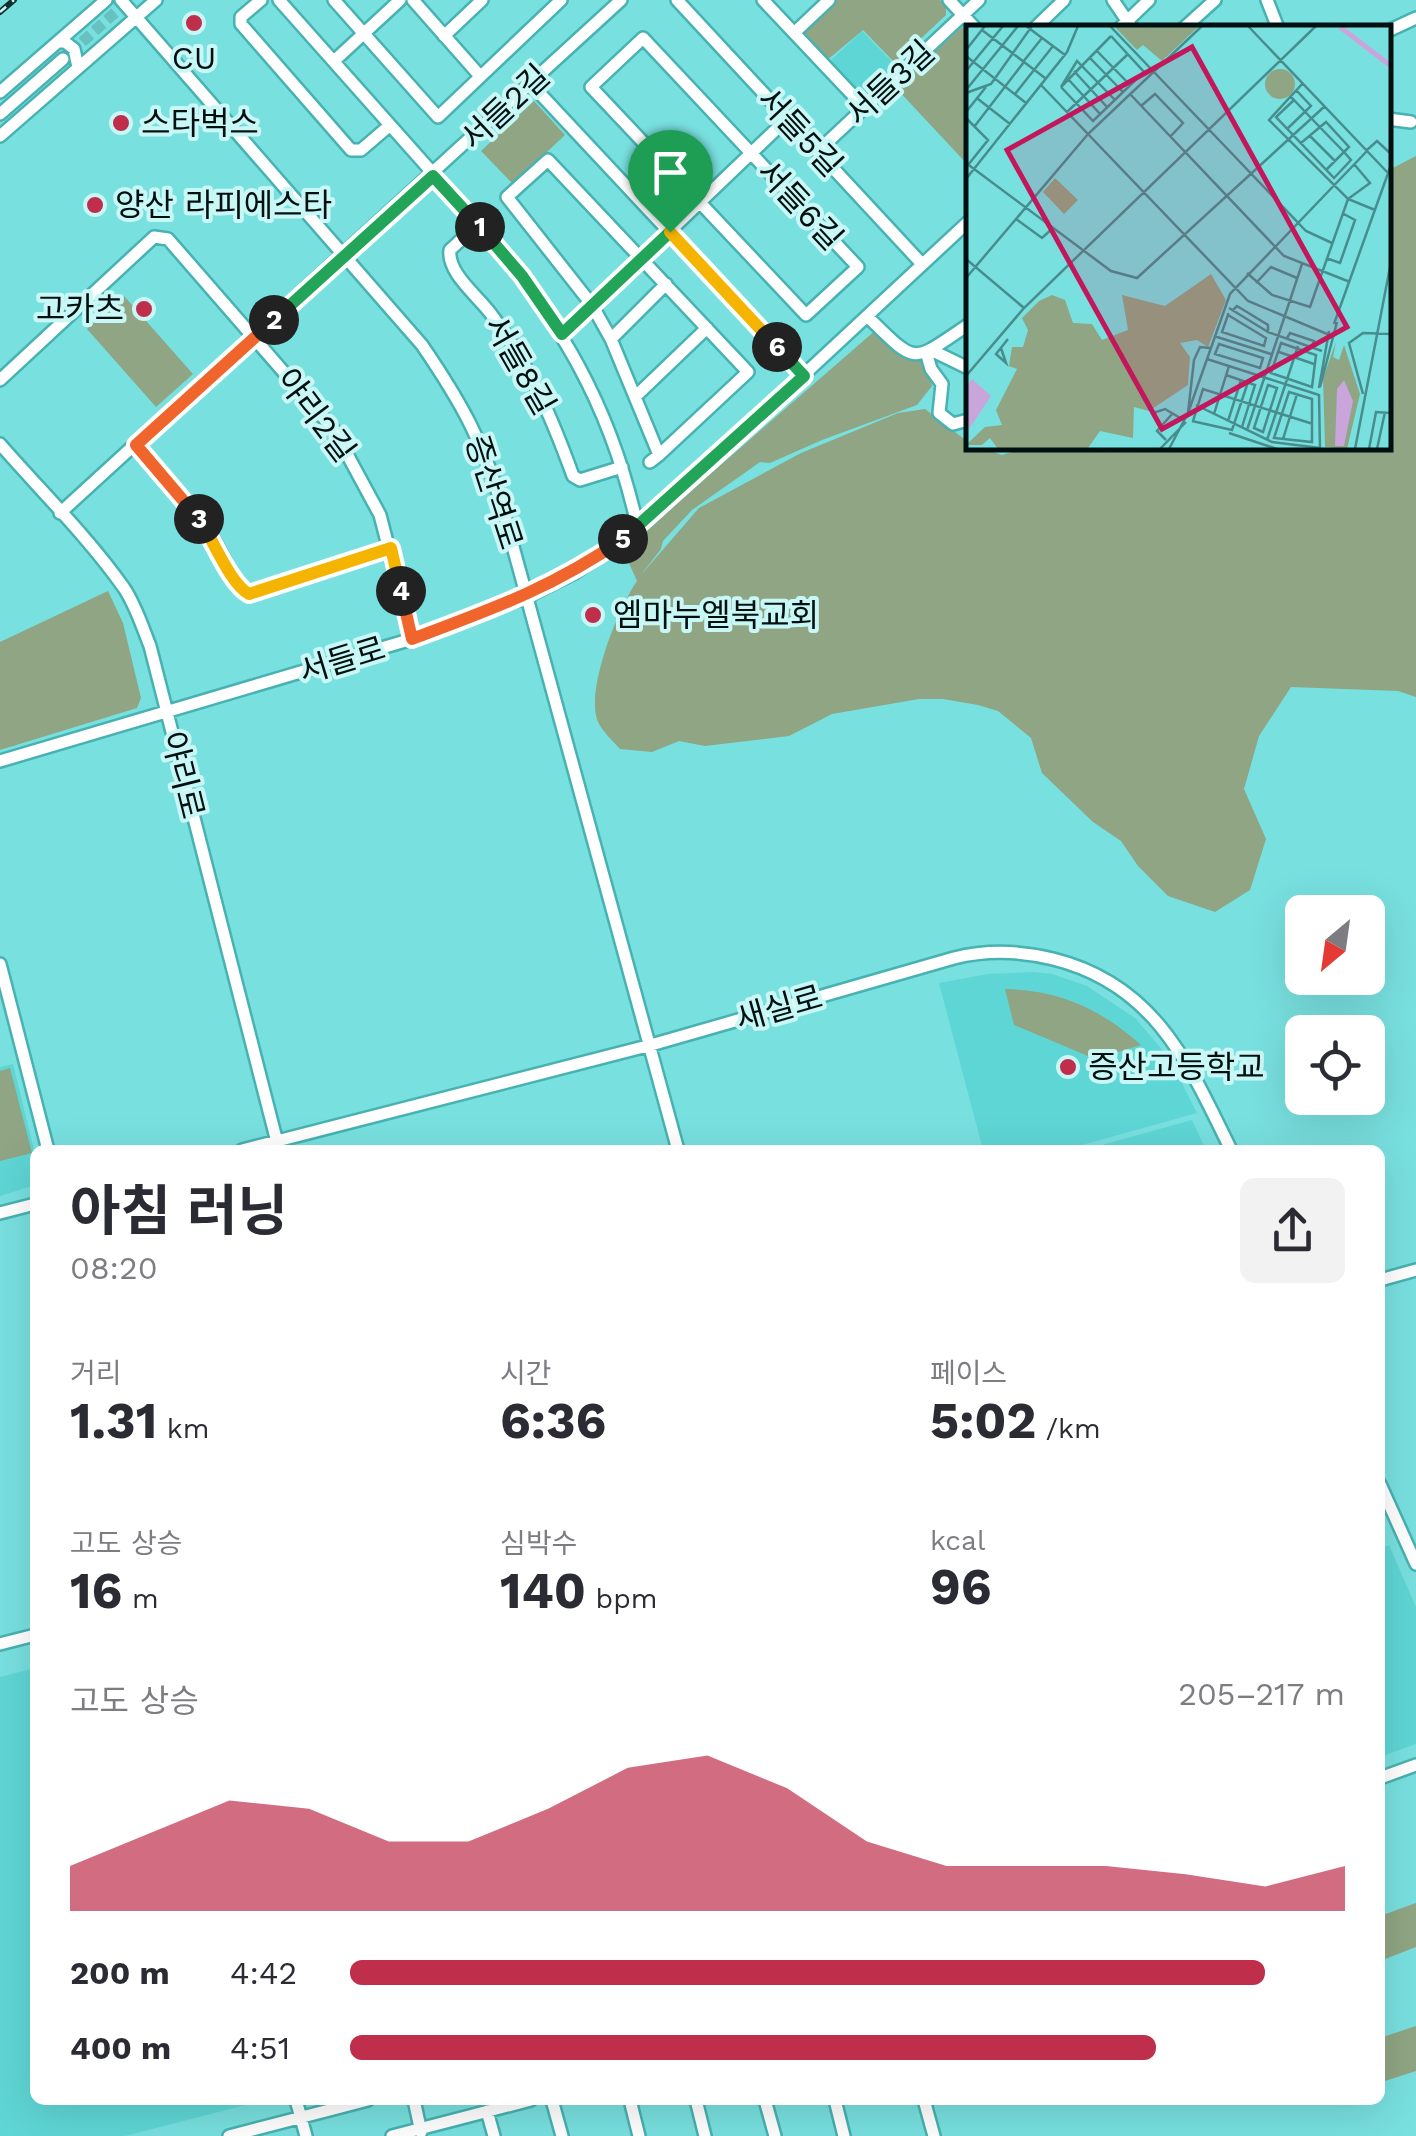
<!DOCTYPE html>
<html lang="ko">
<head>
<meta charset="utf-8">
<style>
	:root { --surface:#fff; --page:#f2f2f3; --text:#2b2b33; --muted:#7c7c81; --accent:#bf2e4b }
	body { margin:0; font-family:"Work Sans","Noto Sans KR",sans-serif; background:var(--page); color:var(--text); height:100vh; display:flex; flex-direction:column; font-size:38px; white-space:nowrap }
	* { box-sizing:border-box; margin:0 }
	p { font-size:32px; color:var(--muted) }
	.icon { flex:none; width:55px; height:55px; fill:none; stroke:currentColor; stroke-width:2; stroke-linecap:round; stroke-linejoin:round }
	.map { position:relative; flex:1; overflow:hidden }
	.details { position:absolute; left:30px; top:1145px; width:1355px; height:960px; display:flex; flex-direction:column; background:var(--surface); border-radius:15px; box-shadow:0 10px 40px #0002 }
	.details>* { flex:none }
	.needle { width:65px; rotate:209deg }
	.buttons { position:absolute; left:1285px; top:895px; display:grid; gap:20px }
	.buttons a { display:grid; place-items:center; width:100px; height:100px; border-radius:15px; background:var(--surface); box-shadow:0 10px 40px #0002; font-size:50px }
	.pin { position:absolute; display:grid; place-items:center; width:85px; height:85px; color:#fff; margin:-102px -42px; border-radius:50% 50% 50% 0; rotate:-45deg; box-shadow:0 0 10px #0007 }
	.pin .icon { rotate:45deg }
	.km { position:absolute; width:50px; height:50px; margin:-25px; border-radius:50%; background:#222; color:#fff; font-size:28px; line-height:50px; text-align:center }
	.round { display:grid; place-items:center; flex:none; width:105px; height:105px; border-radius:15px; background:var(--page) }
	.overview { display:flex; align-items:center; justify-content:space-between; height:170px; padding:0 40px }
	h1 { font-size:55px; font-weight:700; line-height:75px }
	.metrics { display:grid; grid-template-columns:repeat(3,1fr); gap:15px; height:170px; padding:10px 40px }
	.metrics div { display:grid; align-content:center }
	.metrics b { font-size:50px; font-weight:700 }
	.metrics small { font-size:28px; font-weight:400 }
	.metrics p { font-size:28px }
	.chart { height:280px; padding:20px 40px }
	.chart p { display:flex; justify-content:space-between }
	.chart svg { width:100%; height:180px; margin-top:10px; fill:var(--accent); opacity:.7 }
	ul { padding:0 40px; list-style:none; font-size:32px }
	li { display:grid; grid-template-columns:160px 120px 1fr; align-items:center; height:75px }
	li i { height:25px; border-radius:12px; background:var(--accent) }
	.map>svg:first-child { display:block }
	.built { fill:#5ed6d5 }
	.green { fill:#8fa583 }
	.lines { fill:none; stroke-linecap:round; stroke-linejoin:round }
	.minor-tunnel { stroke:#66c1c0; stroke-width:11; stroke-dasharray:11 5.5; stroke-linecap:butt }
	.minor-casing { stroke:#47b2b1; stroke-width:16 }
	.minor { stroke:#fff; stroke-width:11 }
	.rail-casing { stroke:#123030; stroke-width:6 }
	.rail { stroke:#c8f7f6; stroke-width:2.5; stroke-dasharray:8; stroke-linecap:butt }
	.split-1-casing { stroke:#fff; stroke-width:20 }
	.split-2-casing { stroke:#fff; stroke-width:20 }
	.split-3-casing { stroke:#fff; stroke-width:20 }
	.split-4-casing { stroke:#fff; stroke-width:20 }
	.split-5-casing { stroke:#fff; stroke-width:20 }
	.split-6-casing { stroke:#fff; stroke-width:20 }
	.split-7-casing { stroke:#fff; stroke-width:20 }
	.split-1 { stroke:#22a559; stroke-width:12 }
	.split-2 { stroke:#22a559; stroke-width:12 }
	.split-3 { stroke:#f0652b; stroke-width:12 }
	.split-4 { stroke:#f5b400; stroke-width:12 }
	.split-5 { stroke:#f0652b; stroke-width:12 }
	.split-6 { stroke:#22a559; stroke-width:12 }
	.split-7 { stroke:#f5b400; stroke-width:12 }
	.poi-dot { fill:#bf2e4b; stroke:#c8f7f6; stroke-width:4 }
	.labels { text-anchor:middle; stroke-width:8; stroke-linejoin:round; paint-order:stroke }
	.poi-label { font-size:32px; fill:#001011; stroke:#c8f7f6; text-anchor:start }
	.street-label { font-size:32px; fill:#001011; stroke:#c8f7f6 }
	.inset-river { fill:none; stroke:#c9a5db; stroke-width:5 }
	.inset-road { fill:none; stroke:#488d8d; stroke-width:2.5 }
	.view { fill:#c2185b; fill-opacity:0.15; stroke:#c2185b; stroke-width:5 }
	.inset-edge { fill:none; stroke:#001011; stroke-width:5 }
</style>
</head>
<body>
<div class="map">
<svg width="1416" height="2136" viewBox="0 0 1416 2136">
	<rect width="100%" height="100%" fill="#78e0df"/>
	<path class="built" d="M 862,31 L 897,67 L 862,99 L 828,63 Z
		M 1033,972 L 1052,974 L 1087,986 L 1135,1018 L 1169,1058 L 1197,1113 L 1064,1150 L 983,1150 L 939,983 L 988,974 Z
		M 13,1064 L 35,1154 L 35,1185 L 0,1196 L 0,1067 Z
		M 1192,1120 L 1206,1150 L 1084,1150 Z
		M 1389,1545 L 1416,1607 L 1416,1744 L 1380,1757 L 1380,1548 Z
		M 35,1668 L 35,2100 L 265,2100 L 125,2136 L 0,2136 L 0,1677 Z"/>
	<path class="green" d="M 834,0 L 940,0 L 946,6 L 946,15 L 895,63 L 863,30 L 826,61 L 804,38 L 804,29 Z
		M 962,27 L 968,34 L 968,165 L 896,88 Z
		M 534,101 L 565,135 L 513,184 L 481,151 Z
		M 1416,156 L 1416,697 L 1398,691 L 1291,687 L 1259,736 L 1244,789 L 1266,839 L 1250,890 L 1215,912 L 1168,896 L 1138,866 L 1121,841 L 1093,822 L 1042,773 L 1031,738 L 998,711 L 978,705 L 943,699 L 919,699 L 832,714 L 789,736 L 705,746 L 679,741 L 652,752 L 620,749 C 613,741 604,733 599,724 C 583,695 618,608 637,581 L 623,550 L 877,329 L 904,356 L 926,360 L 932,386 L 917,405 L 822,440 L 770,463 L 760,462 L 692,510 L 663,541 L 661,549 L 640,576 L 699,508 L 801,453 L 898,413 L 925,409 L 968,442 L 968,448 L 982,448 L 1002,455 L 1025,448 L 1388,448 L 1389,170 Z
		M 124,296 L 193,374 L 156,407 L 87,329 Z
		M 108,591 L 123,623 L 141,698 L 137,708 L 0,750 L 0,642 Z
		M 1005,989 C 1059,990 1101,1009 1141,1045 L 1095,1059 L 1014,1025 Z
		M 10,1068 L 32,1153 L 0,1161 L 0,1071 Z
		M 1416,1903 L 1416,1947 L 1380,1961 L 1380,1916 Z
		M 1416,2026 L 1416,2071 L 1385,2081 L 1380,2065 L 1380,2038 Z"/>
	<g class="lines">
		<path class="minor-tunnel" d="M 70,53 L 129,0"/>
		<g class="minor-casing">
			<path id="minor" d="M 121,0 L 422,345 C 461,402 484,443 503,510 L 678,1150
				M 261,0 L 241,17 L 241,24 L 351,150 L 361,150 L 389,126
				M 279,0 L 478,224 L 450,250 C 447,273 478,296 491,314 C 529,364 552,418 573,476 L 580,480 L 622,467
				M 334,0 L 438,117 L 561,0
				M 413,0 L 480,76
				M 677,0 L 922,264
				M 763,0 L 864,107
				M 949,0 L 975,28
				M 1113,0 L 1132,28
				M 1267,0 L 1278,28
				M 1035,28 L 1064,0
				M 1120,28 L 1149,0
				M 1184,28 L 1215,0
				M 1388,31 L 1416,18
				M 794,33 L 829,0
				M 444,36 L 482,0
				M 643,38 L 858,267 L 806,315 L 591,87 Z
				M 58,42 L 65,42 L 74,49 L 78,67
				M 334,61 L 400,0
				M 531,84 L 804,376
				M 0,92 L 106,0
				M 0,114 L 63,59
				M 1388,119 L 1411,122
				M 0,136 L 156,0
				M 818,151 L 979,0
				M 478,224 C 560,320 611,405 638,529
				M 868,317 C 918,366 911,363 968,325
				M 562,334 L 788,118
				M 611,339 L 666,284
				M 931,350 L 968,368
				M 926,352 L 931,369 L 942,384 L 939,413 L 953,424 L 968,420
				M 0,380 L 154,237 L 168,239 L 334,430 L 380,515 L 412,639
				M 636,396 L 707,328
				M 0,444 C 41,491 88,537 124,588 C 136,606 142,626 150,646 L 279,1150
				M 136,445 C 167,480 202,514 223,557 C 230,571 234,586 249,594 L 391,548
				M 650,462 L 659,455 L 748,372 L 548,160 L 507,197 L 592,305 L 611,339 L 659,455
				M 60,513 L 621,0
				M 0,761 L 412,639 L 526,597 L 576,572 L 638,529 L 968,222
				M 0,964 L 48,1150
				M 242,1150 L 651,1045 L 954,958 C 986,950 1021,951 1053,959 C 1155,984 1189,1064 1231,1150
				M 0,1213 L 35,1204
				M 1380,1280 L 1416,1270
				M 1380,1484 L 1416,1564
				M 0,1644 L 35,1635
				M 1380,1778 L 1416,1765
				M 296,2100 L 306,2136
				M 414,2100 L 421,2132
				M 552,2100 L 562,2136
				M 630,2100 L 639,2136
				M 696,2100 L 705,2136
				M 765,2100 L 775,2136
				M 835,2100 L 844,2136
				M 924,2100 L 934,2136
				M 487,2111 L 494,2136
				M 229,2136 L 368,2100
				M 392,2136 L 531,2100"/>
		</g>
		<use href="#minor" class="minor"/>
		<g class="rail-casing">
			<path id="rail" d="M 0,12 L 14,0"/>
		</g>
		<use href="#rail" class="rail"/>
	</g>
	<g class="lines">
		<g class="split-1-casing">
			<path id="split-1" d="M 480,227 L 522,276 L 562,334 L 670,232"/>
		</g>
		<g class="split-2-casing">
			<path id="split-2" d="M 274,320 L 433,176 L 480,227"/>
		</g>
		<g class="split-3-casing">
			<path id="split-3" d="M 199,519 L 136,445 L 274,320"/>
		</g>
		<g class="split-4-casing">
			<path id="split-4" d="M 199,519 C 213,539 230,584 249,594 L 391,548 L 401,591"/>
		</g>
		<g class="split-5-casing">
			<path id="split-5" d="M 401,591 L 412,639 C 492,609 552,588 623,539"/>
		</g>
		<g class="split-6-casing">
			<path id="split-6" d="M 623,539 L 804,376 L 777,347"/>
		</g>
		<g class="split-7-casing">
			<path id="split-7" d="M 670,232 L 777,347"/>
		</g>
		<use href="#split-1" class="split-1"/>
		<use href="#split-2" class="split-2"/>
		<use href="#split-3" class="split-3"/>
		<use href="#split-4" class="split-4"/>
		<use href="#split-5" class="split-5"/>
		<use href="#split-6" class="split-6"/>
		<use href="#split-7" class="split-7"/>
	</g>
	<g class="poi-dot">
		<circle cx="194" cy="23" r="10"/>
		<circle cx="121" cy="123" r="10"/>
		<circle cx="95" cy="205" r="10"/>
		<circle cx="144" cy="309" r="10"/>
		<circle cx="593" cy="615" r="10"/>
		<circle cx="1068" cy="1067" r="10"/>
	</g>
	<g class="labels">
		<g class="poi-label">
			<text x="194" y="69" text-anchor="middle">CU</text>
			<text x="141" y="134">스타벅스</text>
			<text x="115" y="216">양산 라피에스타</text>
			<text x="124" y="320" text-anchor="end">고카츠</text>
			<text x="613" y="626">엠마누엘북교회</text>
			<text x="1088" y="1078">증산고등학교</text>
		</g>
		<g class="street-label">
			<text transform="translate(890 83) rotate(-43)" y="11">서들3길</text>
			<text transform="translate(505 107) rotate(-43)" y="11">서들2길</text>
			<text transform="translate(800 132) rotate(47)" y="11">서들5길</text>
			<text transform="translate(800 205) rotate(47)" y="11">서들6길</text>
			<text transform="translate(520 365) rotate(60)" y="11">서들8길</text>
			<text transform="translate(316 415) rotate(53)" y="11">야리2길</text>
			<text transform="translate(494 492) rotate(72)" y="11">증산역로</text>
			<text transform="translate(342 660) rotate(-17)" y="11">서들로</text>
			<text transform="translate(183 775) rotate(76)" y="11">야리로</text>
			<text transform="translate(779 1008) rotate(-16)" y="11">새실로</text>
		</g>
	</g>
	<g transform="translate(966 25)">
		<rect width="425" height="425" fill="#78e0df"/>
		<path d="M 148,1 L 233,1 L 196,36 L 177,20 L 171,25 ZM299 59a15 15 0 1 1 30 0a15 15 0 1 1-30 0ZM 89,153 L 112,175 L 98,189 L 77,167 ZM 245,249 L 260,275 L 242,322 L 231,315 L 214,318 L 224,332 L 222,360 L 183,386 L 168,382 L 167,413 L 134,406 L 122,423 L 112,424 L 32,424 L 24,413 L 16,420 L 0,420 L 19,402 L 36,400 L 30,385 L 51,344 L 43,341 L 46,322 L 57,322 L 62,305 L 56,293 L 73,276 L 86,270 L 99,275 L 107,298 L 126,299 L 136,315 L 162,305 L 156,270 L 199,281 ZM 370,317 L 367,332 L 373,335 L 378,320 L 394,369 L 381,424 L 359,422 L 357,353 Z" fill="#8fa583"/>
		<path d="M 6,354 L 25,371 L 3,404 L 0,363 ZM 378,355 L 387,376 L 378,421 L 369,421 L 371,364 Z" fill="#c9a5db"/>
		<path class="inset-river" d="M 374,2 L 425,41"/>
		<path class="inset-road" d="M 60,1 L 99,30M 144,1 L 340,206 L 366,218M 282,1 L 422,148M 16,5 L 79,53M 0,25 L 19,1M 130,25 L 164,60M 0,31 L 60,78M 123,32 L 157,67M 57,37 L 76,13M 0,46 L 37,1M 108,46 L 141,82M 102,54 L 135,90M 337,58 L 303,95 L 382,174 L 409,185M 75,60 L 282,276 L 366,311M 95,62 L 127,96 L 178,47 L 145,11M 95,62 L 111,36 L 149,75M 95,62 L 145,11M 0,65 L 52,1M 0,68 L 25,59 L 66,1M 49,69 L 87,21M 164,69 L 318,231 L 384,257M 324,71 L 328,75 L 345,93 L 378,127 L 385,135 L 368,153 L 310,92 L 328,75M 12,74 L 44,99M 175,81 L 189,69 L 217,98 L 204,112M 0,87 L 20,62M 101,87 L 162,29M 0,93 L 22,115 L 2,140M 8,102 L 58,37M 321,104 L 345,81 L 330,65M 343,110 L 369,136M 335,118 L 360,97 L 383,122 L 360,145M 401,125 L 411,116 L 425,129M 0,138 L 145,246 L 171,253 L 359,81M 0,154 L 101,27 L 112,1M 50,194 L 76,213 L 87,203M 360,233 L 374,238 L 389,195 L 376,188M 0,234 L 58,283M 281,248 L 306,270 L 344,282 L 382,174 L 404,158 L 388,139M 0,253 L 122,109 L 236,1M 290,258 L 305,242 L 331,253M 263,283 L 302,307M 266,286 L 271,281 L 302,300 L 302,307 L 356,326M 262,290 L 300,313 L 298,321 L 256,307 L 262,290 L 262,288M 368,299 L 425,140M 248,311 L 305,329M 321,313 L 324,308 L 348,316 L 346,322M 315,318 L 350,330 L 346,362 L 305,348 ZM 253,319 L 297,333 L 294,343 L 249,329 ZM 35,323 L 40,338 L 30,329 L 42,314M 313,327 L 348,339M 241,334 L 353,370M 260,350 L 289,360 L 276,402M 0,351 L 58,283 L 350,1M 302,360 L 311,363 L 297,407 L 288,403 ZM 354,362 L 371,297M 353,363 L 363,306M 323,367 L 346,374 L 346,417 L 308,413 ZM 353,369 L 354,424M 397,369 L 383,318 L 397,308 L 425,309M 230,380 L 306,417 L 354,423M 187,388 L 199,384 L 216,394M 222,388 L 264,269 L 401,126M 248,389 L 263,341M 226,396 L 266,405 L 282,357M 227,396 L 237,364 L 347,399M 262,396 L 275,355M 281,405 L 336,239M 263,408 L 311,424M 317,414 L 331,369M 200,415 L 191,406 L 207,388M 301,415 L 332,321M 194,424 L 220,397M 203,424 L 222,388 L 228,335 L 234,322 L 244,323M 389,424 L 425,237M 403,424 L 410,387 L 425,388M 411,424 L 419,387"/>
		<path class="view" d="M 226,22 L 381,302 L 196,404 L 41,125 Z"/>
		<rect width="425" height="425" class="inset-edge"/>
	</g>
</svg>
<div class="buttons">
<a><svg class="needle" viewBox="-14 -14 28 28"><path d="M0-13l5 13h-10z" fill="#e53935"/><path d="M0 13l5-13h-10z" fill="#7c7c81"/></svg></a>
<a><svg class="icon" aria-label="locate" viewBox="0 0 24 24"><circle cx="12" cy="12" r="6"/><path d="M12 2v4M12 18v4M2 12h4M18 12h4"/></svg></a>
</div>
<div class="pin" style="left:670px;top:232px;background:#1e9e55"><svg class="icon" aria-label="arrive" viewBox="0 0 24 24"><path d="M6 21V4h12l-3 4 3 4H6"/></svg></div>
<b class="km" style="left:480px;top:227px">1</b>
<b class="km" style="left:274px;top:320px">2</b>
<b class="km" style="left:199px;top:519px">3</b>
<b class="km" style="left:401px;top:591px">4</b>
<b class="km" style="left:623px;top:539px">5</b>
<b class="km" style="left:777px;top:347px">6</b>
<section class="details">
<div class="overview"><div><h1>아침 러닝</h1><p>08:20</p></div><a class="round"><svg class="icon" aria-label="share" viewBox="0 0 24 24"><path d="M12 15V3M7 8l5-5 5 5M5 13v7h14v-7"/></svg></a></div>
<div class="metrics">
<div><p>거리</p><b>1.31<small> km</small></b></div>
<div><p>시간</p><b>6:36</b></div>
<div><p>페이스</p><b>5:02<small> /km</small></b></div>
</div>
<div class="metrics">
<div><p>고도 상승</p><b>16<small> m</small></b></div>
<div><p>심박수</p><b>140<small> bpm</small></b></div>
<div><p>kcal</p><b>96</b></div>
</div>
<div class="chart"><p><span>고도 상승</span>205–217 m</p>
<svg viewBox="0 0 160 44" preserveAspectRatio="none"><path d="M0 44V33L10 25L20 17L30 19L40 27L50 27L60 19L70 9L80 6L90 14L100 27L110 33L120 33L130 33L140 35L150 38L160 33V44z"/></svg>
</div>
<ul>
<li><b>200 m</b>4:42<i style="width:92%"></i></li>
<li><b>400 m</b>4:51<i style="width:81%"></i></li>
</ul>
</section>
</div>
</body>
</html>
